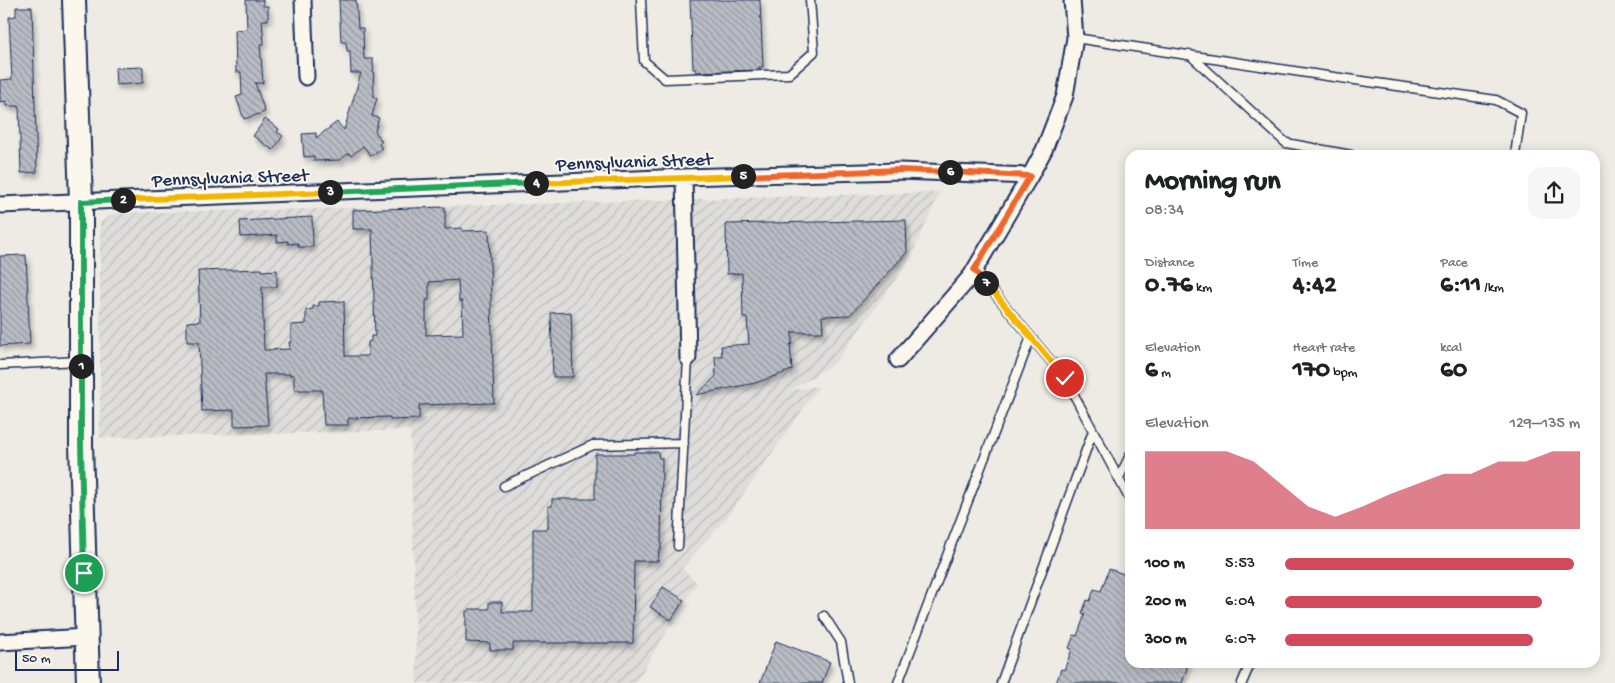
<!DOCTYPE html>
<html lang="en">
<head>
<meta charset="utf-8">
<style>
	:root { --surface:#fff; --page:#f6f6f6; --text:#202124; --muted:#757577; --accent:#d1495b }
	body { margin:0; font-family:"Gochi Hand",sans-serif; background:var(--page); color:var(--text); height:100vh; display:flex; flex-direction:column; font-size:19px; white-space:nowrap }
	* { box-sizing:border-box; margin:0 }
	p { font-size:16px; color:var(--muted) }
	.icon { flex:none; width:28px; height:28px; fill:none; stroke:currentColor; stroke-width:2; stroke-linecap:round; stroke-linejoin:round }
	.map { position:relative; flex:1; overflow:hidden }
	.details { position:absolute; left:1125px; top:150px; width:475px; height:518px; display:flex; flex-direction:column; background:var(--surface); border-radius:15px; box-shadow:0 2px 12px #0003 }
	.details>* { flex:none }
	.scale { position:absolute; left:15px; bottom:12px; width:104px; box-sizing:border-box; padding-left:5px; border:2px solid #1b2f5e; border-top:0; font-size:14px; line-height:18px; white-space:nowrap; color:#1b2f5e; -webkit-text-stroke:4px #fbf7ec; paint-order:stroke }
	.pin { position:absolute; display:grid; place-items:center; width:42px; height:42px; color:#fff; margin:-21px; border:2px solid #fff; border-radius:50%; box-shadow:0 1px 5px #0007 }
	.km { position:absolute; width:25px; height:25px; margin:-12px; border-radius:50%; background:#222; color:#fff; font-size:14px; line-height:25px; text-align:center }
	.round { display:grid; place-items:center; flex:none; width:52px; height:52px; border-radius:15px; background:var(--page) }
	.summary { display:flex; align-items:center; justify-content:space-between; height:85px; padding:0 20px }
	h1 { font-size:28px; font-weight:700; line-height:38px }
	.stats { display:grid; grid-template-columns:repeat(3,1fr); gap:8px; height:85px; padding:5px 20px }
	.stats div { display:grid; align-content:center }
	.stats b { font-size:25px; font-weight:700 }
	.stats small { font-size:14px; font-weight:400 }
	.stats p { font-size:14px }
	.chart { height:140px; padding:10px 20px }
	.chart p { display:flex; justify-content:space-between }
	.chart svg { width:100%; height:90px; margin-top:5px; fill:var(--accent); opacity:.7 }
	ul { padding:0 20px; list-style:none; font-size:16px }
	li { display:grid; grid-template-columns:80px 60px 1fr; align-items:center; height:38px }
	li i { height:12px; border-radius:6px; background:var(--accent) }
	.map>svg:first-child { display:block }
	.industrial { fill:url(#industrial-furrows) }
	.building { fill:url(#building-back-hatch); stroke:#1b2f5e; fill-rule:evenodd; filter:url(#shadow) }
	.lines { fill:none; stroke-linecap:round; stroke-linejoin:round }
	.service-casing { stroke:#1b2f5e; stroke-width:11 }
	.minor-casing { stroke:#1b2f5e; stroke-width:19 }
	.secondary-casing { stroke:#1b2f5e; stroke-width:26 }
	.service { stroke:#fbf7ec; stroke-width:8 }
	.minor { stroke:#fbf7ec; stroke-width:15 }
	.secondary { stroke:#fbf7ec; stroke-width:22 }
	.split-1-casing { stroke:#fff; stroke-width:10 }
	.split-2-casing { stroke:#fff; stroke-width:10 }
	.split-3-casing { stroke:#fff; stroke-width:10 }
	.split-4-casing { stroke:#fff; stroke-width:10 }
	.split-5-casing { stroke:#fff; stroke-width:10 }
	.split-6-casing { stroke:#fff; stroke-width:10 }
	.split-7-casing { stroke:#fff; stroke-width:10 }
	.split-8-casing { stroke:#fff; stroke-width:10 }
	.split-1 { stroke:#22a559; stroke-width:6 }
	.split-2 { stroke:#22a559; stroke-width:6 }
	.split-3 { stroke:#f5b400; stroke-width:6 }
	.split-4 { stroke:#22a559; stroke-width:6 }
	.split-5 { stroke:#f5b400; stroke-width:6 }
	.split-6 { stroke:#f0652b; stroke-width:6 }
	.split-7 { stroke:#f0652b; stroke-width:6 }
	.split-8 { stroke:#f5b400; stroke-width:6 }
	.labels { text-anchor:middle; stroke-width:4; stroke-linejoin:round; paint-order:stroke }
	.street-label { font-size:19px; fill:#1b2f5e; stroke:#fbf7ec }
</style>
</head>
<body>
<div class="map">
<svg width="1615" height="683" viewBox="0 0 1615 683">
	<defs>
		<pattern id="industrial-furrows" width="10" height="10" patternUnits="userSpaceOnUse" patternTransform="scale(1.25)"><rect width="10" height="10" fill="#deddda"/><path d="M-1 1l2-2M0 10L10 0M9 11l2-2" fill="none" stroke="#bebebe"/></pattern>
		<pattern id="building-back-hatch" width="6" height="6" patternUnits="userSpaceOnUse" patternTransform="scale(1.25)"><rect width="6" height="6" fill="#b9bcc3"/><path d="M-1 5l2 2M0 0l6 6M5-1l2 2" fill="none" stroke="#9699a2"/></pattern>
		<filter id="shadow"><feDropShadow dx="2.5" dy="4.5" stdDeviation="2.5" flood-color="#0004"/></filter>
	</defs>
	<rect width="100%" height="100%" fill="#eeebe4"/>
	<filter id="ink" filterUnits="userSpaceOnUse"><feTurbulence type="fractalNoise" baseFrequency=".02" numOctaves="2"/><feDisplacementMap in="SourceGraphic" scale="10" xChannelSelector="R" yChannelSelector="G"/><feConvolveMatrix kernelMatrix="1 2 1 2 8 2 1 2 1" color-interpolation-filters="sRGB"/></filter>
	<g filter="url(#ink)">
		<path class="industrial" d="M 940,192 L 908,263 L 835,363 L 791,390 L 819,386 L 728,516 L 682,568 L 697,583 L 635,683 L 417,683 L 410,430 L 100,438 L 100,223 L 114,213 L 491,205 Z"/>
		<path class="building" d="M 246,0 L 263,0 L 263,6 L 268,6 L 268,20 L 262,20 L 264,44 L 260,44 L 263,83 L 255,83 L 265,112 L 244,119 L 236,97 L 242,95 L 241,72 L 236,72 L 235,30 L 247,29 Z
			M 339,0 L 356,0 L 358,28 L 363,28 L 364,59 L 373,59 L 374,97 L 377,98 L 372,116 L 379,118 L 375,131 L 382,141 L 379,144 L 382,148 L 371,156 L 363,146 L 351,156 L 349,153 L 340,160 L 314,161 L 314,156 L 304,157 L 302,134 L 316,133 L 316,138 L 337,122 L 344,130 L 361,73 L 351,73 L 350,51 L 347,51 L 346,42 L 341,42 Z
			M 690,0 L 760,0 L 763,67 L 759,67 L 759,70 L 696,72 L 696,69 L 693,69 Z
			M 16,7 L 32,7 L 37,172 L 21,173 L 19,106 L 6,106 L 6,101 L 0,102 L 0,80 L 12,79 L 9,17 L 16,16 Z
			M 143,67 L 143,83 L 116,85 L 115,68 Z
			M 265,119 L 279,129 L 277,132 L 283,136 L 273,150 L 253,136 Z
			M 445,207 L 445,229 L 462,228 L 462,231 L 489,230 L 494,403 L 419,405 L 419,419 L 390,420 L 390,417 L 351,418 L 348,419 L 348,425 L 324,425 L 322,390 L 294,390 L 294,375 L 290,375 L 290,374 L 264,374 L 268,425 L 234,426 L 234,410 L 202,411 L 199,342 L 187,342 L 187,322 L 200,321 L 198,271 L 262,269 L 262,271 L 277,270 L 277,287 L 262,287 L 264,350 L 290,349 L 289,342 L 291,342 L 291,325 L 306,324 L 306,310 L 313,309 L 313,306 L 319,306 L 319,302 L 344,301 L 345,356 L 368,356 L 368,342 L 371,341 L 371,336 L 375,336 L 372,229 L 353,229 L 353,210 ZM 458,280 L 459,301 L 462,301 L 463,334 L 426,335 L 426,300 L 429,300 L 429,282 Z
			M 312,217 L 313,247 L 298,247 L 298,243 L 288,244 L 288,241 L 277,242 L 277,235 L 241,237 L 240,221 Z
			M 906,220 L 907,252 L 850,315 L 822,316 L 823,332 L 792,332 L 792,344 L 790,344 L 792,370 L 755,383 L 696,395 L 716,376 L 715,356 L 722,356 L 721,346 L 749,344 L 747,318 L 743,318 L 742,273 L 727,274 L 726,224 Z
			M 26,255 L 30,344 L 0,346 L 0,256 Z
			M 571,312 L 573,377 L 553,377 L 551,313 Z
			M 634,452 L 658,452 L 659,458 L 662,458 L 661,550 L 659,550 L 658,561 L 634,561 L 633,643 L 513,643 L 513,650 L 490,650 L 490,643 L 466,642 L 466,611 L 469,611 L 469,609 L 489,609 L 489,602 L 502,602 L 502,612 L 533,612 L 533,529 L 548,529 L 548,506 L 552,506 L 552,499 L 595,499 L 595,454 L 634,454 Z
			M 1109,569 L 1130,576 L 1130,662 L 1189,662 L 1182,683 L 1056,683 L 1061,669 L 1064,670 L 1072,649 L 1069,648 L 1074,635 L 1077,636 L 1085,614 L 1082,613 L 1087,600 L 1090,601 L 1094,589 L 1101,591 Z
			M 663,587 L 684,600 L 671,620 L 650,607 Z
			M 776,641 L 830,662 L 822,683 L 760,683 Z"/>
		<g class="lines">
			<g class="service-casing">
				<path id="service" d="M 641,0 L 644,61 L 665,79 L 789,74 L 814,52 L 810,0
					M 1075,38 L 1327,76 L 1496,100 L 1521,113 L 1515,155
					M 1189,54 L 1286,143 L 1351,155
					M 975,270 L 1065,378 L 1130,500
					M 0,365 L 79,361
					M 1119,478 L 1130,455
					M 504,486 L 593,445 L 684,443
					M 678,546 L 688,358
					M 824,616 L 841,642 L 848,683
					M 898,683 L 1031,337
					M 1001,683 L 1093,431
					M 1242,683 L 1251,662"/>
			</g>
			<g class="minor-casing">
				<path id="minor" d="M 303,0 L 306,77
					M 684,177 L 688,358
					M 0,205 L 684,177 L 900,171 L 1030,176
					M 898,360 L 971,276 L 1030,176 L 1044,150 L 1065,96 L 1075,38 L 1072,0
					M 0,642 L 86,637"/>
			</g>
			<g class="secondary-casing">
				<path id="secondary" d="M 74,0 L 81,202 L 81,444 L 88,683"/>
			</g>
			<use href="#service" class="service"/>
			<use href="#minor" class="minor"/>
			<use href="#secondary" class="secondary"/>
		</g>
	</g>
	<g class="lines" filter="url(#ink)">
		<g class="split-1-casing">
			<path id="split-1" d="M 81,366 L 81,444 L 84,573"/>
		</g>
		<g class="split-2-casing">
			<path id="split-2" d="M 81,366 L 81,202 L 123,200"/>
		</g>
		<g class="split-3-casing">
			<path id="split-3" d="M 123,200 L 330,192"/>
		</g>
		<g class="split-4-casing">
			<path id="split-4" d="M 330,192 L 536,183"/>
		</g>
		<g class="split-5-casing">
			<path id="split-5" d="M 536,183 L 743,176"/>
		</g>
		<g class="split-6-casing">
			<path id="split-6" d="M 743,176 L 900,170 L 950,172"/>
		</g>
		<g class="split-7-casing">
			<path id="split-7" d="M 950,172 L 1030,176 L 974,270 L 986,283"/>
		</g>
		<g class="split-8-casing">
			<path id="split-8" d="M 986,283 L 1065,378"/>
		</g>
		<use href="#split-1" class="split-1"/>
		<use href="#split-2" class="split-2"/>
		<use href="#split-3" class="split-3"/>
		<use href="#split-4" class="split-4"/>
		<use href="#split-5" class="split-5"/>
		<use href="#split-6" class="split-6"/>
		<use href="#split-7" class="split-7"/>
		<use href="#split-8" class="split-8"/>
	</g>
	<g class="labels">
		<g class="street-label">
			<text transform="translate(634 160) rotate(-2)" y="7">Pennsylvania Street</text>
			<text transform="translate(230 176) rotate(-2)" y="7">Pennsylvania Street</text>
		</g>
	</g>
</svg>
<div class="scale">50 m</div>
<div class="pin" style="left:84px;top:573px;background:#1e9e55"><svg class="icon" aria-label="arrive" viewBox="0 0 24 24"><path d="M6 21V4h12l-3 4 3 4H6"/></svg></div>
<div class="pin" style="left:1065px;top:378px;background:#d93025"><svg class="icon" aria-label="check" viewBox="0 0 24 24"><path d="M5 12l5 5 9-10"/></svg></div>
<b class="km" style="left:81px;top:366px">1</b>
<b class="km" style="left:123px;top:200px">2</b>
<b class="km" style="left:330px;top:192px">3</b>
<b class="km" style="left:536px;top:183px">4</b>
<b class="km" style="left:743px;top:176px">5</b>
<b class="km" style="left:950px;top:172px">6</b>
<b class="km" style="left:986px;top:283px">7</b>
<section class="details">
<div class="summary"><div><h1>Morning run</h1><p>08:34</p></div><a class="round"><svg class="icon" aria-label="share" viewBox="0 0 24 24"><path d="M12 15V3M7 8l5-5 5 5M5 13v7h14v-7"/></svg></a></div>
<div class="stats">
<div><p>Distance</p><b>0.76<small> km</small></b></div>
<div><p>Time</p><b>4:42</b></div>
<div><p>Pace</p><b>6:11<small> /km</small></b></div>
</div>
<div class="stats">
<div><p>Elevation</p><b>6<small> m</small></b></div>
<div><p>Heart rate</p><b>170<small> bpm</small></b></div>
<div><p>kcal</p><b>60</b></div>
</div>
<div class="chart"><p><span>Elevation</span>129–135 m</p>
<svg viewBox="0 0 160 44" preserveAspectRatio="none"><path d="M0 44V6L10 6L20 6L30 6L40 11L50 22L60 33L70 38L80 33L90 27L100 22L110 17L120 17L130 11L140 11L150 6L160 6V44z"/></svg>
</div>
<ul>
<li><b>100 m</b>5:53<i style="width:98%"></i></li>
<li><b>200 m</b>6:04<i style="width:87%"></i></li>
<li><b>300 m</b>6:07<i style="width:84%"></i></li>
</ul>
</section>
</div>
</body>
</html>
